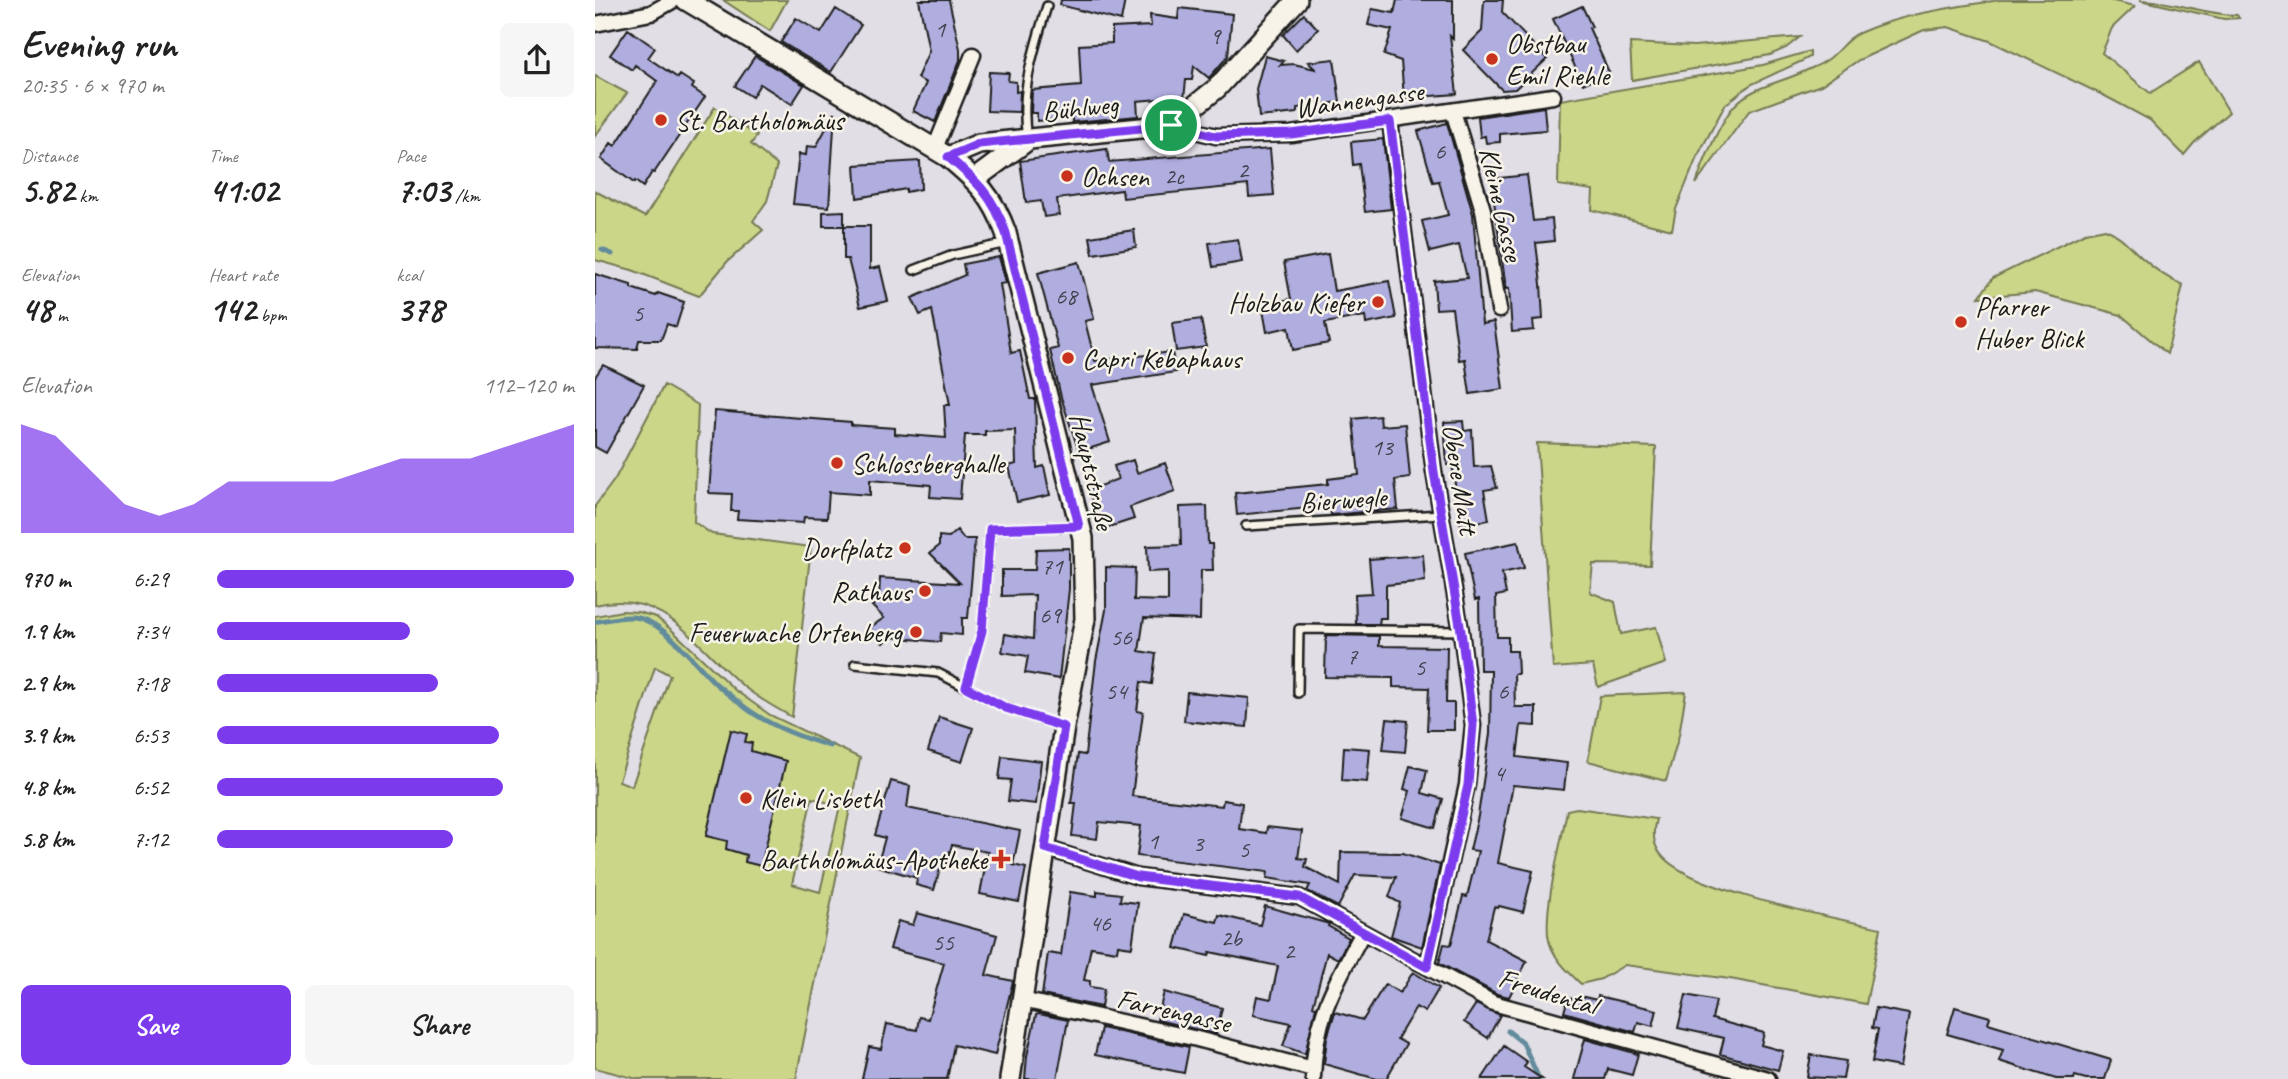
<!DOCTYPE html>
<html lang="en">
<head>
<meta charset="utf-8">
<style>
	:root { --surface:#fff; --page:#f6f6f6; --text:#222; --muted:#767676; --accent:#7c3aed }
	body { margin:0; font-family:Caveat,sans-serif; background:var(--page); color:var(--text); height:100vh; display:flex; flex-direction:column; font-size:26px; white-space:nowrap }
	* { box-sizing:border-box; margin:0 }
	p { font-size:23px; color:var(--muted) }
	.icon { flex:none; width:38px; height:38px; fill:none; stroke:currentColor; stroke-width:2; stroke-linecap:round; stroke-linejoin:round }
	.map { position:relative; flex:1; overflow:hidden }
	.details { display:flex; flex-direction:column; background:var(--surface); width:595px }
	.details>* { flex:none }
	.pin { position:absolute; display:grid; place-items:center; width:60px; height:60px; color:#fff; margin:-30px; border:4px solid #fff; border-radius:50%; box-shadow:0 2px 7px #0007 }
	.round { display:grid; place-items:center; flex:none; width:74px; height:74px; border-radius:10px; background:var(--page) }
	.head { display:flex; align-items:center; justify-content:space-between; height:119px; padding:0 21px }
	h1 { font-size:38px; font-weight:700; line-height:52px }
	.stats { display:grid; grid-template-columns:repeat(3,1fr); gap:10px; height:119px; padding:7px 21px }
	.stats div { display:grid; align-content:center }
	.stats b { font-size:35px; font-weight:700 }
	.stats small { font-size:19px; font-weight:400 }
	.stats p { font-size:19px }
	.chart { height:196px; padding:14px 21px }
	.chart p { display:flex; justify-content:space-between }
	.chart svg { width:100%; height:126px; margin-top:7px; fill:var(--accent); opacity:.7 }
	.cta { display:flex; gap:14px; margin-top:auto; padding:14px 21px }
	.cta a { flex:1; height:80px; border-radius:10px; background:var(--accent); color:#fff; font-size:28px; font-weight:700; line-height:80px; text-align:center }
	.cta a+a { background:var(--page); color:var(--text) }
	ul { padding:0 21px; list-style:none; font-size:23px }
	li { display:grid; grid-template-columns:112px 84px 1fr; align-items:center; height:52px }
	li i { height:18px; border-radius:9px; background:var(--accent) }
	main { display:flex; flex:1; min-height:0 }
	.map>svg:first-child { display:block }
	.green { fill:#cbd689; stroke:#747952; stroke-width:2; fill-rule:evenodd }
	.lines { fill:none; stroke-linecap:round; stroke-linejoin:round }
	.stream { stroke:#628b9c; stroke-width:5 }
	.building { fill:#afaedf; stroke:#1c1c1c; stroke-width:2 }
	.lane-casing { stroke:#1c1c1c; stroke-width:12 }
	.street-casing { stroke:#1c1c1c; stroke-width:19 }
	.secondary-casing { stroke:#1c1c1c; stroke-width:24 }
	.lane { stroke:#f7f3e8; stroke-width:7 }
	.street { stroke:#f7f3e8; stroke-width:14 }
	.secondary { stroke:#f7f3e8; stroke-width:19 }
	.route-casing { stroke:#fff; stroke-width:14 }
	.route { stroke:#7c3aed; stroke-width:9 }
	.poi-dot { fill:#c8321e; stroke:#f7f3e8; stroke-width:2.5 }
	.labels { text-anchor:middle; stroke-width:5; stroke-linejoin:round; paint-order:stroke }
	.number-label { font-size:24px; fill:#41404d }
	.poi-label { font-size:28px; fill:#1c1c1c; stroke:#f7f3e8; text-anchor:start }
	.street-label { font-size:28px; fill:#1c1c1c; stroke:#f7f3e8 }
</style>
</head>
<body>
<main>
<section class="details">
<div class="head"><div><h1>Evening run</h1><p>20:35 · 6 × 970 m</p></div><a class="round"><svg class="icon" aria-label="share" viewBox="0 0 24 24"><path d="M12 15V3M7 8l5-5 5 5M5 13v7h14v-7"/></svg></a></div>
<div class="stats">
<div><p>Distance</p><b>5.82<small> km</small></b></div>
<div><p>Time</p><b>41:02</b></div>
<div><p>Pace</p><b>7:03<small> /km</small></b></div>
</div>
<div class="stats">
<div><p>Elevation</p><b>48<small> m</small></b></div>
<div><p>Heart rate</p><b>142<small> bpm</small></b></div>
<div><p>kcal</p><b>378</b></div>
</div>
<div class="chart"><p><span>Elevation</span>112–120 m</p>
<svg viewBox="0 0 160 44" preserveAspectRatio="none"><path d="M0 44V6L10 10L20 22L30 34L40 38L50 34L60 26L70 26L80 26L90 26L100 22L110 18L120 18L130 18L140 14L150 10L160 6V44z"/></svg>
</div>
<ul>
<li><b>970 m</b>6:29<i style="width:100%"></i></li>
<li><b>1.9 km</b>7:34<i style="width:54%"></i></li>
<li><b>2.9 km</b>7:18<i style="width:62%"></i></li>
<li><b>3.9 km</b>6:53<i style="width:79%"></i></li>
<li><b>4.8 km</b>6:52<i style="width:80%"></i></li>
<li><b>5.8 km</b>7:12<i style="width:66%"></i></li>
</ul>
<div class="cta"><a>Save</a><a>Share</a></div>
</section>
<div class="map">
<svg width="1693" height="1079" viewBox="0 0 1693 1079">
	<rect width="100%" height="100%" fill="#e1dee5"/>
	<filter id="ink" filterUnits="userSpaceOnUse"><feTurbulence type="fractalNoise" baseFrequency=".0143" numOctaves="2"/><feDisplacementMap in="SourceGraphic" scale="14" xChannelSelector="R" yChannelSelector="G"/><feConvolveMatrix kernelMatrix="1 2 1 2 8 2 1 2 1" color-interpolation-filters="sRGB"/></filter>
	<g filter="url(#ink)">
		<path class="green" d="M 128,0 L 192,0 L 175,31 Z
			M 1404,0 L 1514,0 L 1540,6 L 1517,28 L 1507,53 L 1555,93 L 1604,62 L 1634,112 L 1599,143 L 1589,155 L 1555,120 L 1510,96 L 1395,41 L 1353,27 L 1329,30 L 1264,60 L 1226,85 L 1154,111 L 1101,184 C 1108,163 1126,119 1141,104 C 1157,87 1187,82 1208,72 C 1216,68 1225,65 1232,60 C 1244,52 1250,39 1264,33 C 1307,14 1358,7 1404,0 Z
			M 1545,0 C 1578,0 1609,15 1642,15 L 1644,18 L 1629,19 Z
			M 1205,37 L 1191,48 L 1175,55 L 1037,80 L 1035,43 L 1099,46 Z
			M 1215,51 L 1215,57 L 1207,61 L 1155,85 L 1130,105 L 1102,157 L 1081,209 L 1077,230 L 997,210 L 998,190 L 963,185 L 965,100 L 1168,65 Z
			M 0,76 L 32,93 L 0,136 Z
			M 120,107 L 162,136 L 156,144 L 182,165 L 172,201 L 158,221 L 168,230 L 132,262 L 104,296 L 37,270 L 0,260 L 0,191 L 50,217 Z
			M 1510,229 C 1525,234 1534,246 1546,257 C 1558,268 1573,279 1588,285 L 1572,354 L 1526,315 L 1440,292 L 1384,297 L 1398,278 L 1490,233 Z
			M 69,385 L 103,405 L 102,433 L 104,434 L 102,438 L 99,522 L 117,534 L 216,547 L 197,717 C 179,707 162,698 147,685 C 101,646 69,588 0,605 L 0,506 L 20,479 Z
			M 942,443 L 1061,447 L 1055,565 L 998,564 L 995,592 L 1020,602 L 1026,634 L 1061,627 L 1071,663 L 1003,687 L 998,665 L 958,668 Z
			M 27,611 L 43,612 L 61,617 L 79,632 L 140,690 L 175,715 L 265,758 L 201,1079 L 42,1079 L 0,1068 L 0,616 ZM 60,667 L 75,675 L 37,786 L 24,781 ZM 217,798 L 245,806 L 225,892 L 197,884 Z
			M 1091,692 L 1084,735 L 1071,781 L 993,761 L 1005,696 Z
			M 982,808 L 1061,819 C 1058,830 1057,840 1063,850 C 1082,889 1243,919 1286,928 L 1271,1004 L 1135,979 L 1030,965 L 1006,979 L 986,984 C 972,971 955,955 953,935 C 950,901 966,845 972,810 Z"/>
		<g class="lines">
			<path class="stream" d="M 7,250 L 17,254
				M 0,622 C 12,620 26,616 38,617 C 69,620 100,664 121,684 C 129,691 138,698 147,705 C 172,725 204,737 235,746
				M 913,1031 L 928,1043 L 944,1079"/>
		</g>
		<path class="building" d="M 324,0 L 354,0 L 365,49 L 365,60 L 340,122 L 318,111 L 331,83 L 322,78 L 334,51 Z
			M 466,0 L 530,0 L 526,21 L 465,5 Z
			M 802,0 L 858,0 L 858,39 L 855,36 L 862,94 L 809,98 L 806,61 L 789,55 L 797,30 L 773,25 L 777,9 L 799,13 Z
			M 889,0 L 908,0 L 907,12 L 952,59 L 920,89 L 907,90 L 868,50 L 887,31 Z
			M 987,6 L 997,27 L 994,28 L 1014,72 L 988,84 L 958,19 Z
			M 584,8 L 637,14 L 633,56 L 614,78 L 599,66 L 597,80 L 591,80 L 589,99 L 585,102 L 564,99 L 542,101 L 543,116 L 490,121 L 477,122 L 477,118 L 442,121 L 442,113 L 436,113 L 437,90 L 486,86 L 484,45 L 517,43 L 517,28 L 556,26 L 555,15 L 583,19 Z
			M 241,9 L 266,25 L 236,72 L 186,42 L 201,18 L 226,33 Z
			M 709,14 L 723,29 L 701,50 L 688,35 Z
			M 33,29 L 60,48 L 53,58 L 83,78 L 85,75 L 99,84 L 97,88 L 110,97 L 59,173 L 57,172 L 48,187 L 40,181 L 39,183 L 6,159 L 16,143 L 20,146 L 62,81 L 40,65 L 37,70 L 15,55 Z
			M 160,56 L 209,85 L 197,104 L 165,84 L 157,97 L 140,86 Z
			M 670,56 L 689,61 L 685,65 L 699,64 L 720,69 L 713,62 L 739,59 L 745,102 L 702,108 L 702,113 L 664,117 L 661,89 Z
			M 394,72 L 414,73 L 413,81 L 421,82 L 421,92 L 425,91 L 424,112 L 392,111 Z
			M 949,107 L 951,130 L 905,134 L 905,142 L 891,143 L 890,136 L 885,137 L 883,117 Z
			M 240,112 L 234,207 L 198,204 L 204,154 L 211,155 L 212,146 L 221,147 Z
			M 852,123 L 878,214 L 887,324 L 899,322 L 908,389 L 875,394 L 870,359 L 864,360 L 857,308 L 841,309 L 839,281 L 872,278 L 864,245 L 835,252 L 827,221 L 853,215 L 844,181 L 838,182 L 823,131 Z
			M 788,139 L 796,209 L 770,212 L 764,164 L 758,165 L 756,142 Z
			M 512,149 L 514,162 L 675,149 L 679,195 L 654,197 L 653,185 L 528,198 L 527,190 L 462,199 L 464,215 L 449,217 L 446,201 L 431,203 L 425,161 Z
			M 325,161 L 326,189 L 311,192 L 311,189 L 262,198 L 260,165 Z
			M 932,175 L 938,221 L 957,219 L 959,241 L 941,243 L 946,284 L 948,319 L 938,320 L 939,330 L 917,332 L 914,288 L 911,289 L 896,179 Z
			M 249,211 L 249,226 L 228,226 L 228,212 Z
			M 249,226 L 275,226 L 275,269 L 285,267 L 293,301 L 265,307 L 253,259 L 249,259 Z
			M 539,230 L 541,247 L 498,254 L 495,237 Z
			M 643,239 L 647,262 L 618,267 L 614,243 Z
			M 733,254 L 739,291 L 794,281 L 801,318 L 771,324 L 770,316 L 730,323 L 734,343 L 698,350 L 694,327 L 672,332 L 667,304 L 696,299 L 689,262 Z
			M 404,257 L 411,283 L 405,284 L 416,353 L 425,351 L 435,399 L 440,399 L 442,468 L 449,466 L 455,495 L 422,502 L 414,466 L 421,464 L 420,430 L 390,431 L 390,435 L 370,435 L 365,499 L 335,497 L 336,485 L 275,480 L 275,495 L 234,492 L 232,518 L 209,517 L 208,523 L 142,519 L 143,511 L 136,511 L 137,494 L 114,493 L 120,411 L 256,422 L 256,425 L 300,428 L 300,434 L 351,438 L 349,405 L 355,405 L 337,310 L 325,315 L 317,298 L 370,275 L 368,264 Z
			M 484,262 L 499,319 L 490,321 L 500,361 L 577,352 L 581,372 L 497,385 L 515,442 L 484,452 L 466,397 L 455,350 L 463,348 L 443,273 Z
			M 0,274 L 36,285 L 36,288 L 61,296 L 63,293 L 89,302 L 81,327 L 72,324 L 66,340 L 44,340 L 42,349 L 0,348 Z
			M 606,319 L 611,347 L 581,351 L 577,323 Z
			M 8,365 L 49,385 L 11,453 L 0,447 L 0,377 Z
			M 785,416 L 786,426 L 810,424 L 815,478 L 800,480 L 803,509 L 736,515 L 735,506 L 642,515 L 640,493 L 733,484 L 733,479 L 764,475 L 758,419 Z
			M 868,421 L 869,431 L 877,430 L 879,467 L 896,466 L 902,488 L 889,490 L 894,520 L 866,525 L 857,464 L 852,465 L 849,422 Z
			M 538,460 L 542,473 L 570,463 L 580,491 L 535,507 L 539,519 L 508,529 L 494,490 L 523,479 L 519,466 Z
			M 612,506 L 613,544 L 617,544 L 618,570 L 606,570 L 605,620 L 549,618 L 544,651 L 561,654 L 557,684 L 546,682 L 542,711 L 548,712 L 537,796 L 627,806 L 628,800 L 647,803 L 644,829 L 671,833 L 672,827 L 707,831 L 703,858 L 712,859 L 710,867 L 745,885 L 746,852 L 808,853 L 845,865 L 827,947 L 796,936 L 805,903 L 794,897 L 801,877 L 760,875 L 743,907 L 712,891 L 715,885 L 672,878 L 673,872 L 542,856 L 546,826 L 504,822 L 502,839 L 477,836 L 481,803 L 476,803 L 483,754 L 490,755 L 501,661 L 511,610 L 511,567 L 540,568 L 539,600 L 573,601 L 573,571 L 553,572 L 552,546 L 586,545 L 585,507 Z
			M 362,530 L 369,539 L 380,539 L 373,618 L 367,618 L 367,635 L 346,633 L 345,642 L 295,637 L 288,643 L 274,628 L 289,618 L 277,606 L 284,600 L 285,578 L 365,583 L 335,553 L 344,546 L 344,536 L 354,537 Z
			M 923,542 L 929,568 L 907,573 L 911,594 L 901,596 L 902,637 L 913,637 L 913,651 L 922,651 L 923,674 L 919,674 L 920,707 L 941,707 L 941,726 L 926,725 L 922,757 L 972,763 L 969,790 L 918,785 L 903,863 L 938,871 L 928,912 L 904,906 L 903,908 L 899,907 L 891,940 L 932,961 L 914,997 L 902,994 L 844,963 L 849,944 L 856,945 L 868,896 L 872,897 L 883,851 L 875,850 L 883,816 L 895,734 L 896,670 L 885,670 L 884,599 L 880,600 L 870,553 Z
			M 474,548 L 474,589 L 464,679 L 430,673 L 433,656 L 407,652 L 410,634 L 438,639 L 440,595 L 407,596 L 407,570 L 440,570 L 441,549 Z
			M 828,555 L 830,581 L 791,585 L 791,618 L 785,618 L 784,624 L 761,624 L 760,594 L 777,593 L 774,559 Z
			M 731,635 L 784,636 L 784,646 L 852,647 L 851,703 L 859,703 L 859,730 L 832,730 L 834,688 L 798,687 L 798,678 L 730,677 Z
			M 592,692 L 654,698 L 652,727 L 589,721 Z
			M 344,717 L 378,728 L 367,762 L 333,751 Z
			M 792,719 L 813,721 L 810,752 L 788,750 Z
			M 136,730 L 152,734 L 150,742 L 157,743 L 156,751 L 191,761 L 166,866 L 150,862 L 151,855 L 131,849 L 132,841 L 111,836 Z
			M 749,747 L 775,749 L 772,782 L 747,780 Z
			M 407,756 L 446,761 L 441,804 L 413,801 L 416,780 L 404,779 Z
			M 815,766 L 832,770 L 827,793 L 848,799 L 840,828 L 807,818 L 815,791 L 809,789 Z
			M 296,781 L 315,786 L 312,808 L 425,831 L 418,865 L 431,868 L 424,902 L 385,894 L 393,852 L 357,845 L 350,867 L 346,866 L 339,890 L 321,885 L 322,878 L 282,866 L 290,838 L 280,835 Z
			M 502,891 L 526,894 L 525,901 L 543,903 L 537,947 L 523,945 L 522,951 L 496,947 L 489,980 L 495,981 L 495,987 L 509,989 L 506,1007 L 447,995 L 453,953 L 466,955 L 475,892 L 502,896 Z
			M 670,906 L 731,923 L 734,924 L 733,926 L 754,938 L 743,959 L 732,953 L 718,1006 L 721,1007 L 710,1054 L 688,1046 L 696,1023 L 658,1015 L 662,996 L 676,999 L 683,966 L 615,952 L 614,956 L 580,948 L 589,914 L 622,922 L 624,915 L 665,925 Z
			M 322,913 L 402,935 L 391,975 L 418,981 L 400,1055 L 359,1045 L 352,1079 L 267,1079 L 274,1047 L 286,1049 L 292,1024 L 322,1030 L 324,1017 L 333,1019 L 349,963 L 295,949 L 303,921 L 318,925 Z
			M 818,972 L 844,988 L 830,1012 L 821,1007 L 802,1039 L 811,1044 L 791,1079 L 782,1079 L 729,1064 L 732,1038 L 740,1012 L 768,1020 L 790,984 L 805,993 Z
			M 569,992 L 627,1008 L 621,1034 L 562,1020 Z
			M 1091,995 L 1121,1001 L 1117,1019 L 1169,1033 L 1166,1045 L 1188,1051 L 1183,1070 L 1125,1054 L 1129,1038 L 1083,1028 Z
			M 1003,996 L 1062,1010 L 1058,1026 L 1043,1022 L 1040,1032 L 969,1012 L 973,998 L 987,1001 L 989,997 L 1002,1000 Z
			M 881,1004 L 905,1015 L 893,1038 L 869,1022 Z
			M 1360,1007 L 1395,1017 L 1393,1023 L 1516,1060 L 1510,1079 L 1491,1079 L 1480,1076 L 1479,1079 L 1461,1079 L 1404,1061 L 1408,1050 L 1352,1034 Z
			M 1281,1008 L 1314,1014 L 1305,1067 L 1277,1062 L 1283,1029 L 1277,1028 Z
			M 444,1014 L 473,1020 L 462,1079 L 430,1079 L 432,1056 L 441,1015 Z
			M 506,1028 L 594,1047 L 589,1073 L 500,1055 Z
			M 990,1039 L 1043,1054 L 1037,1075 L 1013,1069 L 1010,1079 L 979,1079 Z
			M 909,1046 L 932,1062 L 929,1067 L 947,1079 L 887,1079 Z
			M 1216,1055 L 1251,1061 L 1248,1079 L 1212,1077 Z"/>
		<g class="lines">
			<g class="lane-casing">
				<path id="lane" d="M 432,138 C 424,92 439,50 452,6
					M 319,270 L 358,255 L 412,243
					M 651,526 L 846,514
					M 260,664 L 343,673 L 411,708 L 468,727
					M 371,687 L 387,631 L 395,529 L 483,526
					M 703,693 L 704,629 L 866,631"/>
			</g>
			<g class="street-casing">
				<path id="street" d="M 0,24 L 56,13 L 79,0
					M 858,111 L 888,210 L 904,310
					M 795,121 L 839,472 L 866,631 L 878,725 L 872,785 L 832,967
					M 576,125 L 621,136 L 696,134 L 958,96
					M 340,148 L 378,55
					M 450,848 L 543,877 L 704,897 L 898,1003 L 1173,1079
					M 427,1000 L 598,1038 L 718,1069
					M 718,1077 C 720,1016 740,984 768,932"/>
			</g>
			<g class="secondary-casing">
				<path id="secondary" d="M 91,0 L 353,157 C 382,181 398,196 411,233 L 488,538 L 490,619 L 469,727 L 415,1079
					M 353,157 L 384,144 L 576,125 L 622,88 L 702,0
					M 380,179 L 430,142"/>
			</g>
			<use href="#lane" class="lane"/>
			<use href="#street" class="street"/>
			<use href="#secondary" class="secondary"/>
		</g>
	</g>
	<g class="lines" filter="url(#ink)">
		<g class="route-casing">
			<path id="route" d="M 795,121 L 839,472 L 866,631 L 878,725 L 873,785 L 832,967 L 704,897 L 543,877 L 450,848 L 469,727 L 411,708 L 371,687 L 387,631 L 395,529 L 484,526 L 411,233 C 398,196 382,181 353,157 L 384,144 L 576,125 L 621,136 L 696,134 Z"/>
		</g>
		<use href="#route" class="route"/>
	</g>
	<g class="poi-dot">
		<circle cx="897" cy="59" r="7"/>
		<circle cx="66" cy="120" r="7"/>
		<circle cx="472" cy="176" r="7"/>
		<circle cx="783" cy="302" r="7"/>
		<circle cx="1366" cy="322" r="7"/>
		<circle cx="473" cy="358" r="7"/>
		<circle cx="242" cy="463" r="7"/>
		<circle cx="310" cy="548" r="7"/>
		<circle cx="330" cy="591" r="7"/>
		<circle cx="321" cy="632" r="7"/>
		<circle cx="151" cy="798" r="7"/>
		<path d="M402.5 848.5h7v7h7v7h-7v7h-7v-7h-7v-7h7z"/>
	</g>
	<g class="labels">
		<g class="number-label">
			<text x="345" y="37">1</text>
			<text x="620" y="44">9</text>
			<text x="845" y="159">6</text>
			<text x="648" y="178">2</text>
			<text x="579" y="184">2c</text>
			<text x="471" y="304">68</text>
			<text x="43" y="321">5</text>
			<text x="787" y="455">13</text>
			<text x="457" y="574">71</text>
			<text x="455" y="623">69</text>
			<text x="526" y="645">56</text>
			<text x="757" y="664">7</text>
			<text x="825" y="675">5</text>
			<text x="521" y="699">54</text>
			<text x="908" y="699">6</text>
			<text x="904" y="781">4</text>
			<text x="558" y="849">1</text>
			<text x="603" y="851">3</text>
			<text x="649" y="857">5</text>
			<text x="505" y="931">46</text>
			<text x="636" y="946">2b</text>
			<text x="348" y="950">55</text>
			<text x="694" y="959">2</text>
		</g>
		<g class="poi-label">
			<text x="911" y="53">Obstbau<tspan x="911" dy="32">Emil Riehle</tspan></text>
			<text x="80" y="130">St. Bartholomäus</text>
			<text x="486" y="186">Ochsen</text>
			<text x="769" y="312" text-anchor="end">Holzbau Kiefer</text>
			<text x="1380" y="316">Pfarrer<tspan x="1380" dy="32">Huber Blick</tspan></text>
			<text x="487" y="368">Capri Kebaphaus</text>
			<text x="256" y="473">Schlossberghalle</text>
			<text x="296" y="558" text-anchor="end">Dorfplatz</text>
			<text x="316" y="601" text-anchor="end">Rathaus</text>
			<text x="307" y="642" text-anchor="end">Feuerwache Ortenberg</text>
			<text x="165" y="808">Klein Lisbeth</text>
			<text x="392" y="869" text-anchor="end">Bartholomäus-Apotheke</text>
		</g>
		<g class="street-label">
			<text transform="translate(764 99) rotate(-8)" y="10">Wannengasse</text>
			<text transform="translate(485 107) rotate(-6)" y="10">Bühlweg</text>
			<text transform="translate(907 204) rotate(77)" y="10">Kleine Gasse</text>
			<text transform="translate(498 471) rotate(77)" y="10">Hauptstraße</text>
			<text transform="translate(866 479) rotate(81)" y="10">Obere Matt</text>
			<text transform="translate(748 499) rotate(-4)" y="10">Bierwegle</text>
			<text transform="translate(953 991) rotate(17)" y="10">Freudental</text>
			<text transform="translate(579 1010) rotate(13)" y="10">Farrengasse</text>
		</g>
	</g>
</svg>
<div class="pin" style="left:576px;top:125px;background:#1e9e55"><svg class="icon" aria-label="arrive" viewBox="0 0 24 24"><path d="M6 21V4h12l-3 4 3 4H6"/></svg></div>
</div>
</main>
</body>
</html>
